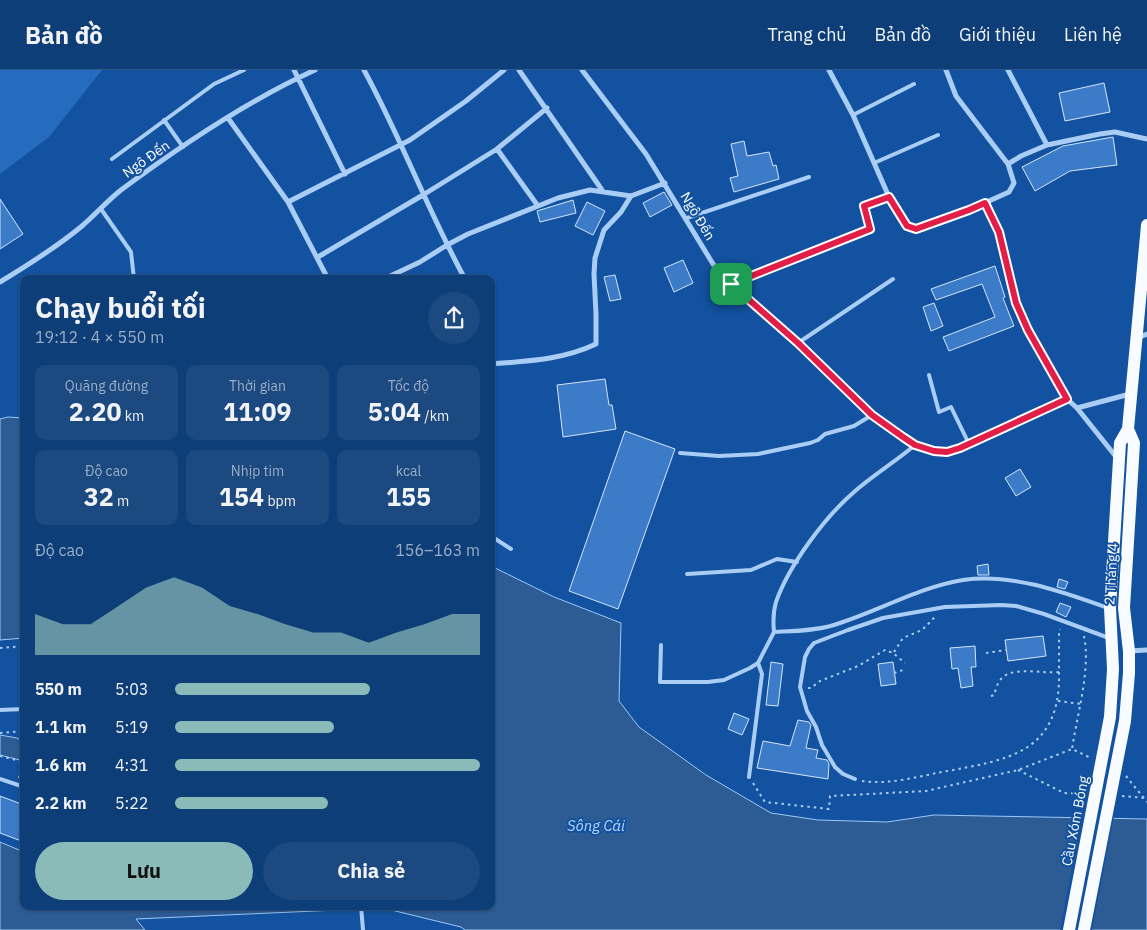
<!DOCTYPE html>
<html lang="vi">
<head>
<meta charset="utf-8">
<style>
	:root { --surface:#0e3e78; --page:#1c4980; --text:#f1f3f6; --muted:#9baec6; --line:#2e578a; --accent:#8bbbb9 }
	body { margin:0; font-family:"IBM Plex Sans",sans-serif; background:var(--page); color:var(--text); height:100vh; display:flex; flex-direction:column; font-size:19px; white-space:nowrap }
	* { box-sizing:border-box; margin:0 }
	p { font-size:16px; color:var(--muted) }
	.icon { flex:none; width:28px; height:28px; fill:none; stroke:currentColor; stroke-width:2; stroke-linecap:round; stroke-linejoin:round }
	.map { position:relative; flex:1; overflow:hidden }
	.sheet { position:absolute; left:20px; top:205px; width:475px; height:635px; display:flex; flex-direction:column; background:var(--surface); border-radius:10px; box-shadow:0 1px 4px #0004,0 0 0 1px var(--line) }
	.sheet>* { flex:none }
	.pin { position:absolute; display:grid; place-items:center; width:42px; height:42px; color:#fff; margin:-21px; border-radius:10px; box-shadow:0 2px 8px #0006 }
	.round { display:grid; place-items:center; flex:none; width:52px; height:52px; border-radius:26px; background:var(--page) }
	.headline { display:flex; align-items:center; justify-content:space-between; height:85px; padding:0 15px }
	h1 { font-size:28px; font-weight:800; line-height:38px }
	.metrics { display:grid; grid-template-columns:repeat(3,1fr); gap:8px; height:85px; padding:5px 15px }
	.metrics div { display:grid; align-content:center; border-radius:10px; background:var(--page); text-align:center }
	.metrics b { font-size:25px; font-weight:800 }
	.metrics small { font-size:14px; font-weight:400 }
	.metrics p { font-size:14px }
	.chart { height:140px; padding:10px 15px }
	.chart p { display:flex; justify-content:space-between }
	.chart svg { width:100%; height:90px; margin-top:5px; fill:var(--accent); opacity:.7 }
	.button { display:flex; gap:10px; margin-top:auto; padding:10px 15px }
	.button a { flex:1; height:58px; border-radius:30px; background:var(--accent); color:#111; font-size:20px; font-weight:800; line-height:58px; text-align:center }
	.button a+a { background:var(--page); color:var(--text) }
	ul { padding:0 15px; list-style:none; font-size:16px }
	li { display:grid; grid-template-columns:80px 60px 1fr; align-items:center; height:38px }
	li i { height:12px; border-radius:6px; background:var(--accent) }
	header { display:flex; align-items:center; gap:30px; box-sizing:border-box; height:70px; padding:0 25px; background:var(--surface); border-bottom:1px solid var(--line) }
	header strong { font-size:24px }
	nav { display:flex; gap:28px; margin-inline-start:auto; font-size:18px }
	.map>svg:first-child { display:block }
	.green { fill:#256cbf }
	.water { fill:#2d5c95; stroke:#9cc8f8 }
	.pier { fill:#1252a0 }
	.building { fill:#3b7bc7; stroke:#d3e7fe }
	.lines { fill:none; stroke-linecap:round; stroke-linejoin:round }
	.path { stroke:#aacdf5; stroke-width:2; stroke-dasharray:2.5 4; stroke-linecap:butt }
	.service { stroke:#aacdf5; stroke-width:4 }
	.minor { stroke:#aacdf5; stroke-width:5 }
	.primary { stroke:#f8fbff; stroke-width:12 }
	.route-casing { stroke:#fff; stroke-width:10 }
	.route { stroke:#e11d48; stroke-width:6 }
	.labels { text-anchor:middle; stroke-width:4; stroke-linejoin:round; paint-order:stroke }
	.street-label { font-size:14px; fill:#fff; stroke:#1252a0 }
	.water-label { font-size:15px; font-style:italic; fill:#b7d7fb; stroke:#1252a0 }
</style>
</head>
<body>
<header>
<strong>Bản đồ</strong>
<nav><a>Trang chủ</a><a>Bản đồ</a><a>Giới thiệu</a><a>Liên hệ</a></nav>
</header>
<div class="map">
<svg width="1147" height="860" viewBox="0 0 1147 860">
	<rect width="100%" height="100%" fill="#1252a0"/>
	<path class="green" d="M 0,0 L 102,0 L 49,67 L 0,104 Z"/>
	<path class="water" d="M 8,347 L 24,348 L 24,568 L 0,570 L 0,349 Z
		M 491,496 L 554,527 L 621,553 L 619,631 L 639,657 L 706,705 L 771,743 L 818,750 L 887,752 L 934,745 L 1147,749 L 1147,860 L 465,860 L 461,857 L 383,838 L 136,849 L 145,860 L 0,860 L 0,772 L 24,782 L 24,836 L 491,836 Z
		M 0,665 L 17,668 L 24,672 L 24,691 L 0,685 Z"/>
	<path class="pier" d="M 1082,745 L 1114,746 L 1092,860 L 1060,860 Z"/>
	<path class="building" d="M 1104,13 L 1110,42 L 1065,51 L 1059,23 Z
		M 1113,67 L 1117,95 L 1070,101 L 1035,121 L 1022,97 L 1063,76 Z
		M 744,71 L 747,86 L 769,82 L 773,96 L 776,95 L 779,109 L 734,122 L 730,108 L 738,106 L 731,74 Z
		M 664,122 L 672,135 L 650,147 L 643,133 Z
		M 0,129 L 23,164 L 0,179 Z
		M 573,130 L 576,143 L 540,152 L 537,141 Z
		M 587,132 L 605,141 L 593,165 L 575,156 Z
		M 683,190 L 693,213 L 674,222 L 664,198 Z
		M 995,196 L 1005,227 L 1003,228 L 1014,256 L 949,281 L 943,267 L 995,247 L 982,214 L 936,230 L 931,219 Z
		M 615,205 L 621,229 L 610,231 L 604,207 Z
		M 934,233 L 943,256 L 931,261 L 923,237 Z
		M 605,309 L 609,335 L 612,335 L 616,359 L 563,367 L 557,315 Z
		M 625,361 L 675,379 L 618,539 L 569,521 Z
		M 1020,399 L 1031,417 L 1016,426 L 1005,408 Z
		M 988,494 L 989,505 L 978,505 L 977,496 Z
		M 1059,509 L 1068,512 L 1065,519 L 1057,517 Z
		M 1060,533 L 1071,537 L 1066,547 L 1056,542 Z
		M 1043,566 L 1046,586 L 1008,591 L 1005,570 Z
		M 975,576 L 976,597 L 971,597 L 973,616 L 961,618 L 958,598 L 952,599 L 950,578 Z
		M 771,592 L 783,594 L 778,636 L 766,635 Z
		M 893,592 L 896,614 L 881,616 L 878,594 Z
		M 734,643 L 749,649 L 742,665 L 728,659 Z
		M 798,650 L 809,652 L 811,655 L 806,678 L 818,680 L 816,688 L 827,690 L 829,694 L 828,709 L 757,698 L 763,671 L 790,676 Z
		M 0,726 L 24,735 L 24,772 L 0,763 Z"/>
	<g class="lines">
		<path class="path" d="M 1084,566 C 1091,599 1077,645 1072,679 L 1091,688
			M 0,578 L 24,576
			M 894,582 L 903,568 L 922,560 L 935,547
			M 986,583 L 1006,580
			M 894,603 L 906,599
			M 808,618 L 811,618 L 820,611 L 858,596 L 885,580 L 893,583 L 905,593
			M 991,626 L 994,625 C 996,620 997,612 1002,608 C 1014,596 1043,604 1059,602 L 1059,561 L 1060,559
			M 1058,631 L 1081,634
			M 21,647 L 24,667
			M 0,663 L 23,661
			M 0,686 L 24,692 L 19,708
			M 1018,700 L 1064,723 L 1083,724
			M 1126,706 L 1147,732
			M 862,711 C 888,715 916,707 942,702 C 1007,690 1061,684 1059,602
			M 753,713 L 765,732 L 829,739 L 830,726 L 926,721 L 1018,700 L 1072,679
			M 1122,726 L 1145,728"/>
		<path class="service" d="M 853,45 L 914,14
			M 164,50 L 183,77
			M 112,89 L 214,14 L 244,0
			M 874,93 L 938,65
			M 101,139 L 131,182 L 134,209
			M 687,148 L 809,107
			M 731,214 L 870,159 L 864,136 L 889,127
			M 798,273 L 893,209
			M 929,305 L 939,342 L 951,337 L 969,374
			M 915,375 C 895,392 873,405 854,422 C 825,447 789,495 776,532 C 773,542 773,552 774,562 C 793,561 815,561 834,555 C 877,542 919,517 963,510 C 1012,503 1063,522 1108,538
			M 680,383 L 719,386 L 758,384 L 810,373 L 818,370 L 825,364 L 854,356 L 872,345
			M 491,466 L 511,479
			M 687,504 L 751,500 L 777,489 L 797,492
			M 661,575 L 660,612 L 708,612 L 724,610 L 750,598 L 758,593 L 774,562
			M 0,640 L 24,639
			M 749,707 L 762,604 L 758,593
			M 0,709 L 24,717
			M 855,709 L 843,704 L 835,697 L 822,675 L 816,657 L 807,641 L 800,617 L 805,587 L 809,579 L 814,573 L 848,560 L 883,548 L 945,537 L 1001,535 L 1016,536 L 1044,544 L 1109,568
			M 361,836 L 363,860"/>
		<path class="minor" d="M 294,0 L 345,104
			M 364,0 C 401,68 428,141 465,209
			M 519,0 L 602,120
			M 582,0 L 646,84 L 713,194 L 731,214 L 798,273 L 872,345 L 903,367 L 915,375 L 934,381 L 947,382 L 960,378 L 1067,329
			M 829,0 L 853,45 L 889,127 L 907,156 L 916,159 L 969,140 L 1009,122 L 1014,113 L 1008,94 L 1021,86 L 1047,75 L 1100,64 L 1115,62 L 1147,69
			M 946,0 L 956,26 L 1008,94
			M 1008,0 L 1047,75
			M 228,48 L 288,132 L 328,209
			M 497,79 L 538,136
			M 288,132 L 410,70 L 466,31 L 504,0
			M 985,133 L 999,162 L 1016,233 L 1029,260 L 1067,329 L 1077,338 L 1117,388
			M 318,187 L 423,125 L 497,79 L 547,38
			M 384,209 L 420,192 L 447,175 L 468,164 L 558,128 L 590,120 L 631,126 L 665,113
			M 0,212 C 28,195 57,177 82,156 C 95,145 107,131 121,120 C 179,77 249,30 315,0
			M 1137,268 L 1147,264
			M 491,294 C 528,291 562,290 596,274 L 596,244 L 594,204 L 595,188 L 604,160 L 621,142 L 631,126
			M 1077,338 L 1130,324
			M 1129,581 L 1147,580"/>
		<path class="primary" d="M 1069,860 L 1110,647 L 1113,599 L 1110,538 L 1120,373 L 1128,359 L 1147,155
			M 1084,860 L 1125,651 L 1129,603 L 1129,581 L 1124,538 L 1134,373 L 1128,359"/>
	</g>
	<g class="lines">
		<g class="route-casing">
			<path id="route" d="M 889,127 L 907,156 L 916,159 L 969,140 L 985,133 L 999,162 L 1016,233 L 1028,260 L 1067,329 L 960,378 L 947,382 L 934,381 L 915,375 L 903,367 L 872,345 L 798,273 L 731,214 L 870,159 L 864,136 Z"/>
		</g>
		<use href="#route" class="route"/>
	</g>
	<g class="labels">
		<g class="street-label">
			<text transform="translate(146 89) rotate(-35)" y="5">Ngô Đến</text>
			<text transform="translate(698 146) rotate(59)" y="5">Ngô Đến</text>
			<text transform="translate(1111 504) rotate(-87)" y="5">2 Tháng 4</text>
			<text transform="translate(1075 751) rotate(-79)" y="5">Cầu Xóm Bóng</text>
		</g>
		<g class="water-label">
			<text x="596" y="761">Sông Cái</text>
		</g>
	</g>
</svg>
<div class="pin" style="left:731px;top:214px;background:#1e9e55"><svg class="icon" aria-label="arrive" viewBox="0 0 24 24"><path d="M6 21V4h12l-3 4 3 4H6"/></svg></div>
<section class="sheet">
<div class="headline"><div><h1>Chạy buổi tối</h1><p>19:12 · 4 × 550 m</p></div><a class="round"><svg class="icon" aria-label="share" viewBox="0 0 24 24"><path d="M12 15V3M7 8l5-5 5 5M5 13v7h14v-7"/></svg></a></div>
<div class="metrics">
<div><p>Quãng đường</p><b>2.20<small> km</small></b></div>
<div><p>Thời gian</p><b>11:09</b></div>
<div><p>Tốc độ</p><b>5:04<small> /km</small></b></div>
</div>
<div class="metrics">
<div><p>Độ cao</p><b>32<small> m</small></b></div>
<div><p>Nhịp tim</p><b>154<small> bpm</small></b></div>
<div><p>kcal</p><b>155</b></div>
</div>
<div class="chart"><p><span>Độ cao</span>156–163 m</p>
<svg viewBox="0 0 160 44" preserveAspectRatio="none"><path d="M0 44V24L10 29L20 29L30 20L40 11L50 6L60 11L70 20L80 24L90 29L100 33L110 33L120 38L130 33L140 29L150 24L160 24V44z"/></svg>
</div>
<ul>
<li><b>550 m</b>5:03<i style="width:64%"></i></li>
<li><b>1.1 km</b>5:19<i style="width:52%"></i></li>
<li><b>1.6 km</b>4:31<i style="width:100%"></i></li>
<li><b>2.2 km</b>5:22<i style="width:50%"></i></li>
</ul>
<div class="button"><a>Lưu</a><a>Chia sẻ</a></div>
</section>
</div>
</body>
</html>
